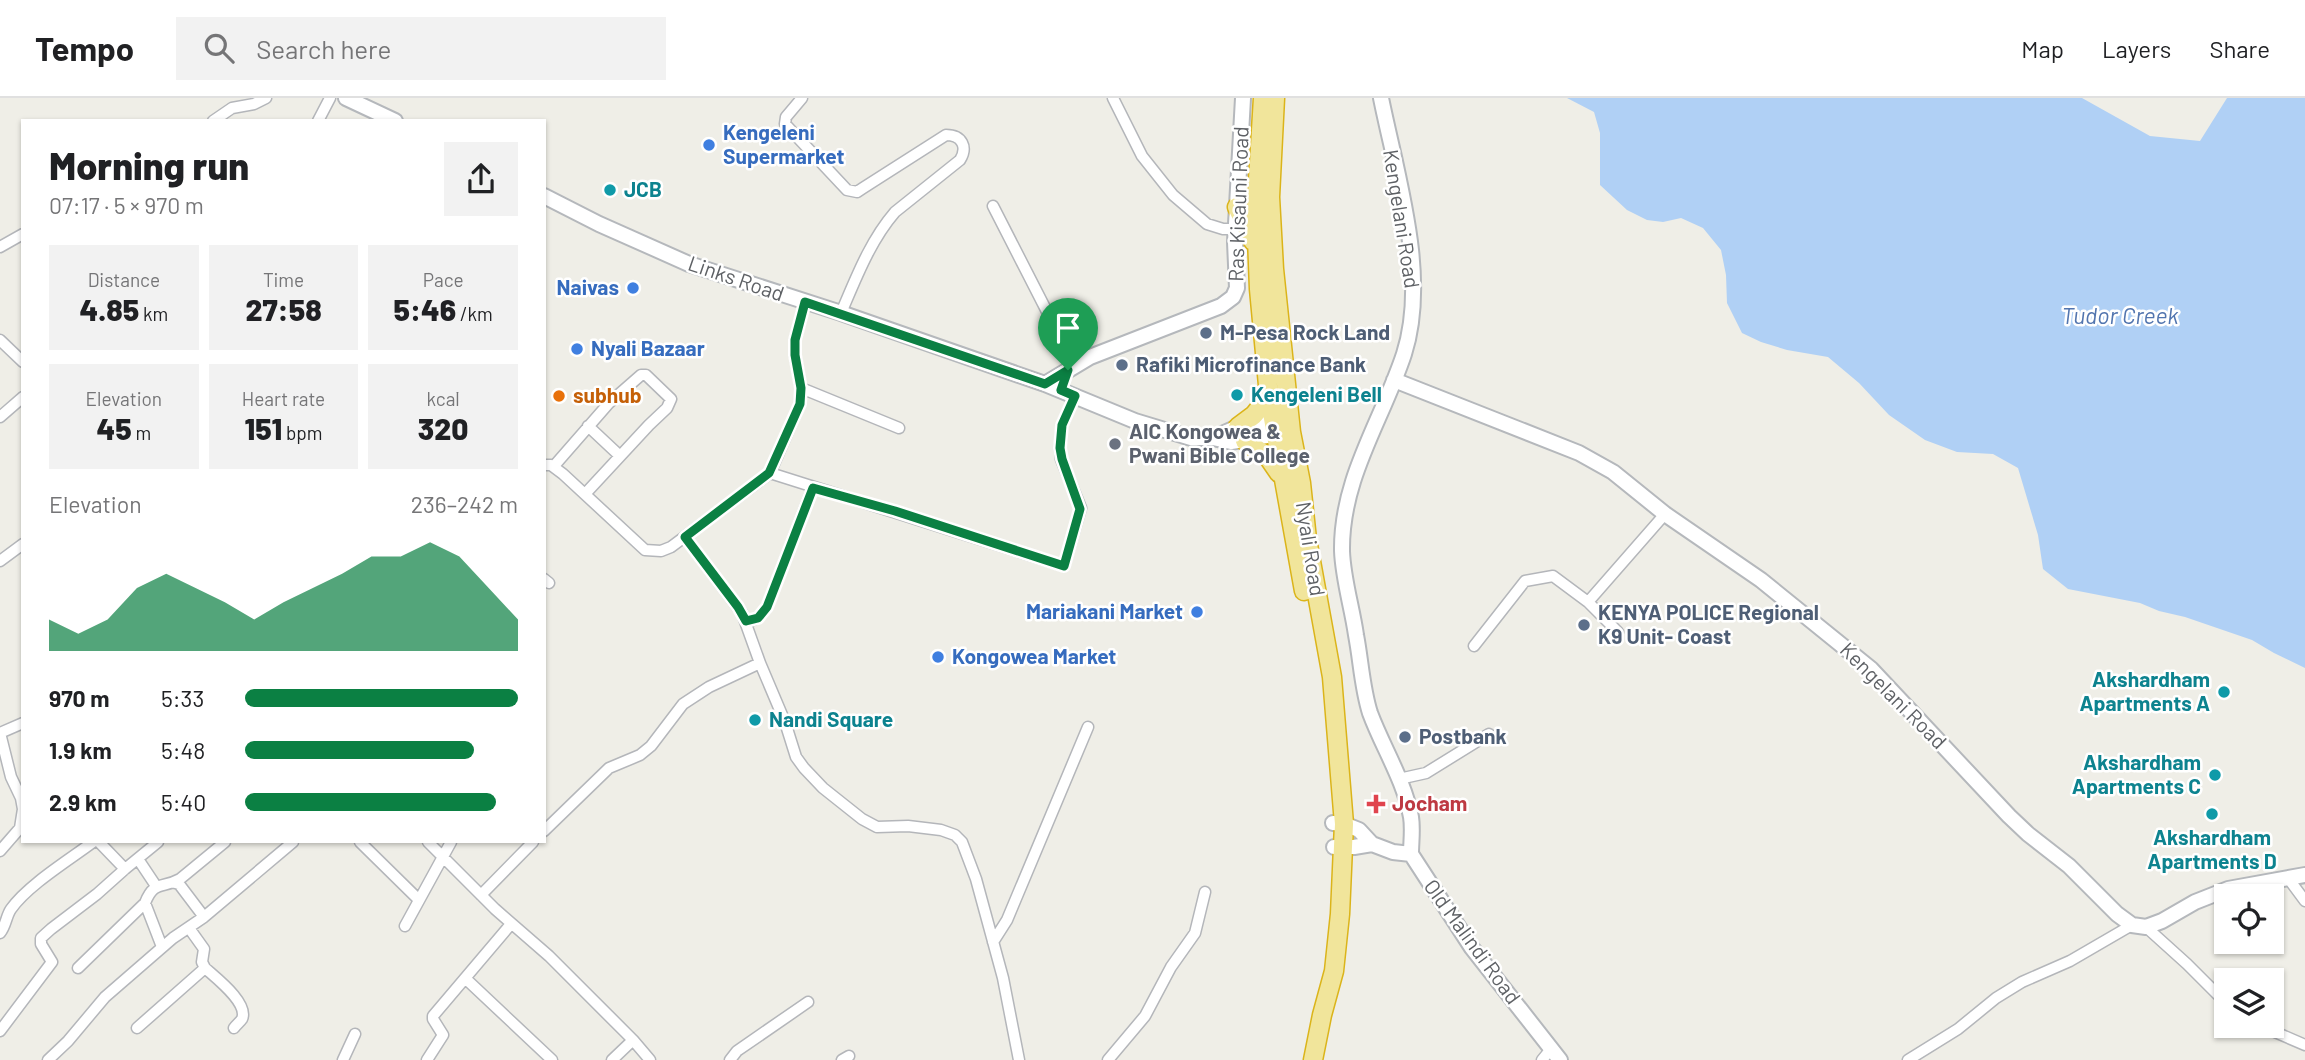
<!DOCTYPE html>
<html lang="en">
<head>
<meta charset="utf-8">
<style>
	:root { --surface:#fff; --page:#f2f2f2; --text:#202124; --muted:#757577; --line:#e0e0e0; --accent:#0b8043 }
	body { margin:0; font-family:Barlow,sans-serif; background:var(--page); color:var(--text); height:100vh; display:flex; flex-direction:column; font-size:26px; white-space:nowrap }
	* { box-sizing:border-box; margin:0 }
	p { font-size:23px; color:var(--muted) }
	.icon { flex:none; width:38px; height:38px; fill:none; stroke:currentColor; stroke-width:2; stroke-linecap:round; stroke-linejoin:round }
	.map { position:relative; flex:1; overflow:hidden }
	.drawer { position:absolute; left:21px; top:21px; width:525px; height:724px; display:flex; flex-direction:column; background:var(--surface); border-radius:0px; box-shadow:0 2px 5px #0004 }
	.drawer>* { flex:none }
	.fabs { position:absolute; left:2214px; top:786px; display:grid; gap:14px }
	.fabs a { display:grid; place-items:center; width:70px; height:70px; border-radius:0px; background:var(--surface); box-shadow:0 2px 5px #0004; font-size:35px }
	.pin { position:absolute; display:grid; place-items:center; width:60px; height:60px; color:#fff; margin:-72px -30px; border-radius:50% 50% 50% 0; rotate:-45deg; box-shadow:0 0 7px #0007 }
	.pin .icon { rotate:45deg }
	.round { display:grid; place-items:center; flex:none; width:74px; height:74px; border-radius:0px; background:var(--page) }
	.headline { display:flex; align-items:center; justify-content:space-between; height:119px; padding:0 28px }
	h1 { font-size:38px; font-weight:800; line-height:52px }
	.metrics { display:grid; grid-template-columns:repeat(3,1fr); gap:10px; height:119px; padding:7px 28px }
	.metrics div { display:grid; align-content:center; border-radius:0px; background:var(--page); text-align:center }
	.metrics b { font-size:30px; font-weight:800 }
	.metrics small { font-size:19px; font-weight:400 }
	.metrics p { font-size:19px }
	.chart { height:196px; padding:14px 28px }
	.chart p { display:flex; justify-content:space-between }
	.chart svg { width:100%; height:126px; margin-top:7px; fill:var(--accent); opacity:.7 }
	ul { padding:0 28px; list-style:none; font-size:23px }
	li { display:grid; grid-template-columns:112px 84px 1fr; align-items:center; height:52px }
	li i { height:18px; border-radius:9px; background:var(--accent) }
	header { display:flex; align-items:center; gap:42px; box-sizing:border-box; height:98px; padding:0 35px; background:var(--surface); border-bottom:2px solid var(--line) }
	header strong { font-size:33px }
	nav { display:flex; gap:38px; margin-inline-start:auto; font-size:24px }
	.search { width:490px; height:63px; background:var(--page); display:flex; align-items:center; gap:18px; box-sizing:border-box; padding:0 24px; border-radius:0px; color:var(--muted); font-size:26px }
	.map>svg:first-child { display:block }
	.water { fill:#b0d0f5 }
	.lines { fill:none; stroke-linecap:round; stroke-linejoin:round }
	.street-casing { stroke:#b4b6ba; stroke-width:13 }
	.secondary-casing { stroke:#b5b8bc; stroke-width:18 }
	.highway-casing { stroke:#dbb41a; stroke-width:21 }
	.street { stroke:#fff; stroke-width:10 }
	.secondary { stroke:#fff; stroke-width:14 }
	.highway { stroke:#f1e59b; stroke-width:18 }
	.route-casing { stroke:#fff; stroke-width:14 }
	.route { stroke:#0b8043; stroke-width:9 }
	.shop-dot { fill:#3f7fe0; stroke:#fff; stroke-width:2.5 }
	.culture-dot { fill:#0f9aa8; stroke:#fff; stroke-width:2.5 }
	.service-dot { fill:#5c6f8a; stroke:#fff; stroke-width:2.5 }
	.food-dot { fill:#e8710a; stroke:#fff; stroke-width:2.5 }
	.worship-dot { fill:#6b7280; stroke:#fff; stroke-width:2.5 }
	.health-dot { fill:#e0444e; stroke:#fff; stroke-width:2.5 }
	.labels { text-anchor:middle; stroke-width:5; stroke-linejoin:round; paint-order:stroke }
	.shop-label { font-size:21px; font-weight:bold; fill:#366cbe; stroke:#fff; text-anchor:start }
	.culture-label { font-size:21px; font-weight:bold; fill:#0d838f; stroke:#fff; text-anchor:start }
	.street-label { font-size:21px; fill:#5e6165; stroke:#fff }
	.service-label { font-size:21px; font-weight:bold; fill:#4e5e75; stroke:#fff; text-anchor:start }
	.food-label { font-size:21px; font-weight:bold; fill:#c56008; stroke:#fff; text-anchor:start }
	.worship-label { font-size:21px; font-weight:bold; fill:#5b616d; stroke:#fff; text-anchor:start }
	.health-label { font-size:21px; font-weight:bold; fill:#be3a42; stroke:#fff; text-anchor:start }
	.water-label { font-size:23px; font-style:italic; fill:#5275af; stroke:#fff }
</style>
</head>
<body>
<header>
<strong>Tempo</strong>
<div class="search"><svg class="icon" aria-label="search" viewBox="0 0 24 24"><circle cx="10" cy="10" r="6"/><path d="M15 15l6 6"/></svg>Search here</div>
<nav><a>Map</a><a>Layers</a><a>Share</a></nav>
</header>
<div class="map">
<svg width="2305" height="962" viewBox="0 0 2305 962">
	<rect width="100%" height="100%" fill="#efeee7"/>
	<path class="water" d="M 1567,0 L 2082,0 L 2150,38 L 2200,43 L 2227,0 L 2305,0 L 2305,570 L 2274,555 L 2252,542 L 2185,519 L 2159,513 L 2140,505 L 2068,491 L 2043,471 L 2038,437 L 2018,370 L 1993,356 L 1957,354 L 1925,342 L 1889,317 L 1859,285 L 1828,259 L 1787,252 L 1761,244 L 1742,235 L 1727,205 L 1726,177 L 1721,152 L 1703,130 L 1681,120 L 1663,124 L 1647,122 L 1627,112 L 1600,87 L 1600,35 L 1594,14 Z"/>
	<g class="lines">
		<g class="street-casing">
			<path id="street" d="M 802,0 L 786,19 L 785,26 L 847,92 L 857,94 L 863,90 L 946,37 C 962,37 968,49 960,62 L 895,114 C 870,143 856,180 841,215
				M 1113,0 L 1142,58 L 1173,97 L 1207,126 L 1223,131 L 1236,131
				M 213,23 L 232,10 L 254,6 L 266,0
				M 318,23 L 330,0
				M 993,108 L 1061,241 L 1077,266
				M 0,149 L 23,136
				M 0,242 L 23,264
				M 801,290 L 899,330
				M 0,319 L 23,299
				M 588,328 L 620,358
				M 544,367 L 551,367 L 563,376 L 645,452 L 661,453 L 671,449 L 770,375 L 800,306 L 801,290 L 795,257 L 795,242 L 805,204
				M 554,368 L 609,305 L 641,277 L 646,277 L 671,301 L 667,310 L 649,327 L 585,396
				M 770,375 L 1064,468 L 1081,410 L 1061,361 L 1060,350 L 1062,327 L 1075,298
				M 0,463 L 23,446
				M 544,481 L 549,485
				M 1588,504 L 1665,416
				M 746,523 C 756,523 761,518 767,509 L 813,389
				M 1474,548 L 1525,483 L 1553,478 L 1588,504 L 1618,534
				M 760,565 L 785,624 L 796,659 L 804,670 L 823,690 L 862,721 L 877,729 L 908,728 L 941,732 L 955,737 L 962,744 L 976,781 L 1003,880 L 1019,962
				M 0,635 L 11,679 L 21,700 L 23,711 L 20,730 L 0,753
				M 0,635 L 23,625
				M 1399,681 L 1426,675 L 1489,636
				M 544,733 L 609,670 L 640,657 L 651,648 L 683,606 L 709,589 L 760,565 L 742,515 L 685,439
				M 99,744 L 125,771
				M 360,744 L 419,802
				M 428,744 L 495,811 L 549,858 L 633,942 L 650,962
				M 138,761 L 156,788
				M 2288,780 L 2305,803
				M 175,785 L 179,786 L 204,819
				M 481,797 L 533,744
				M 145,805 L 162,849
				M 405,828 L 451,744
				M 2146,829 L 2187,866 L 2226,905
				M 189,830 L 204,851 L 202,864 L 205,870 C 216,880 249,905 242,921 C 240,924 236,927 234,930
				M 0,835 C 6,828 6,818 11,811 C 28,787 69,762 93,744
				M 993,844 L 1007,822 L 1088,629
				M 78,870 L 145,805 C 154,782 162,791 180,781 L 225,744
				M 466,881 L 552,962
				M 2261,928 L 2305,947
				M 137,930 L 205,870
				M 0,933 L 52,864 L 41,846 L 41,840 L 51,831 L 97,796 L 125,771 L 158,744
				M 48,962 L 68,943 L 105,899 L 173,840 L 204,819 L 293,744
				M 343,962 L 355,936
				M 427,962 L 443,937 L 433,921 L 433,918 L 511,826
				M 612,962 L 633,942
				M 730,962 L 737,953 L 808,904
				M 842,962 L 849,958
				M 1108,962 L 1145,918 L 1171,869 L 1195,835 L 1205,794
				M 1542,962 L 1551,951
				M 1908,962 L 1958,931 L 1996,900 L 2022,884 L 2070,863 L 2132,827"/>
		</g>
		<g class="secondary-casing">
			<path id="secondary" d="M 346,0 L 395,23
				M 1381,0 C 1397,79 1429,178 1404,256 C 1382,323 1341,380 1342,453 C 1343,481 1352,509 1356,537 C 1361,563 1362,590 1370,615 C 1383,650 1404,682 1411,719 C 1413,731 1411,744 1411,756
				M 544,98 L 599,126 L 689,166 L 841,215 L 1045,286 L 1135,323 L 1191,340 L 1213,340 L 1231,344 L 1284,335
				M 1394,282 L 1579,355 L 1613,374 L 1665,416 L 1761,482 L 1871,571 L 2009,718 L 2028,736 L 2069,768 L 2117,816 L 2132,827 L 2146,829 L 2162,823 L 2195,804 L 2228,791 L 2305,777
				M 1045,286 L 1090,259 L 1221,208 L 1233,199 L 1237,190 L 1235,144 L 1243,0
				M 1213,340 L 1238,329 L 1282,321
				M 1333,725 L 1344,726 L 1359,732 L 1372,746 L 1393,754 L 1411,756 L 1472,850 L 1560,962
				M 1334,749 L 1354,749 L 1372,746"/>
		</g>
		<g class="highway-casing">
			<path id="highway" d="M 1263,0 L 1256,114 L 1259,191 L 1269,298 L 1304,493
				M 1275,0 L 1270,99 L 1274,171 L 1291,334 L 1301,385 L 1307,441 L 1332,579 L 1344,726 L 1340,816 L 1334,873 L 1322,917 L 1313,962
				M 1237,109 L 1253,143
				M 1238,329 L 1254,317 L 1269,298
				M 1245,343 L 1268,359 L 1279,375"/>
		</g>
		<use href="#street" class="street"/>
		<use href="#secondary" class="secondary"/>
		<use href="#highway" class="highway"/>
	</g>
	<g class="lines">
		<g class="route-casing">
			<path id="route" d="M 805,204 L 1045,286 L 1068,272 L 1061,292 L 1075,298 L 1062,327 L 1060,350 L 1062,361 L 1080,411 L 1064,468 L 895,413 L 813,390 L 767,509 L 758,520 L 746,523 L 738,509 L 685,439 L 769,375 L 800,306 L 801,290 L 795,257 L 795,242 Z"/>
		</g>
		<use href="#route" class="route"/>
	</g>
	<g class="shop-dot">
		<circle cx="709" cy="47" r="7"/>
		<circle cx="633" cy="190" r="7"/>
		<circle cx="577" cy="251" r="7"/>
		<circle cx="1197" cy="514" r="7"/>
		<circle cx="938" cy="559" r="7"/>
	</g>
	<g class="culture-dot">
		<circle cx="610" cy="92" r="7"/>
		<circle cx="1237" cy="297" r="7"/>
		<circle cx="2224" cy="594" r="7"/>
		<circle cx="755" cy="622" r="7"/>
		<circle cx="2215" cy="677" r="7"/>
		<circle cx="2212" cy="716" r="7"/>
	</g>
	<g class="service-dot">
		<circle cx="1206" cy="235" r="7"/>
		<circle cx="1122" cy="267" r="7"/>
		<circle cx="1584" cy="527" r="7"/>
		<circle cx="1405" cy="639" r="7"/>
	</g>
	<circle class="food-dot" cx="559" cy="298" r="7"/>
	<circle class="worship-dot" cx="1115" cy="346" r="7"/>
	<path class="health-dot" d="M1372.5 695.5h7v7h7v7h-7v7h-7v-7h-7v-7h7z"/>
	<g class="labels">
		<g class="shop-label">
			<text x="723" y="42">Kengeleni<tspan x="723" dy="24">Supermarket</tspan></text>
			<text x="619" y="197" text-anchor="end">Naivas</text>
			<text x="591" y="258">Nyali Bazaar</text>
			<text x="1183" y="521" text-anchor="end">Mariakani Market</text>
			<text x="952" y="566">Kongowea Market</text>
		</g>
		<g class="culture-label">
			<text x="624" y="99">JCB</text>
			<text x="1251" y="304">Kengeleni Bell</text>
			<text x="2210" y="589" text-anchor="end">Akshardham<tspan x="2210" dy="24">Apartments A</tspan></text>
			<text x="769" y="629">Nandi Square</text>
			<text x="2201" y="672" text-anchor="end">Akshardham<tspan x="2201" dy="24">Apartments C</tspan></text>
			<text x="2212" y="747" text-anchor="middle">Akshardham<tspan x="2212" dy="24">Apartments D</tspan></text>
		</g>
		<g class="street-label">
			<text transform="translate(1239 106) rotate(-88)" y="7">Ras Kisauni Road</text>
			<text transform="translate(1401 121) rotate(81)" y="7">Kengelani Road</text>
			<text transform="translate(736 181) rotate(19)" y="7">Links Road</text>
			<text transform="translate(1310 451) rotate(81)" y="7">Nyali Road</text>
			<text transform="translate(1893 598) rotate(45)" y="7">Kengelani Road</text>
			<text transform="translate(1472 844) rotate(54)" y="7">Old Malindi Road</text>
		</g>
		<g class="service-label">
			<text x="1220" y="242">M-Pesa Rock Land</text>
			<text x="1136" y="274">Rafiki Microfinance Bank</text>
			<text x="1598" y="522">KENYA POLICE Regional<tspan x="1598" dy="24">K9 Unit- Coast</tspan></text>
			<text x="1419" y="646">Postbank</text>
		</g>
		<g class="food-label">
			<text x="573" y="305">subhub</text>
		</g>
		<g class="worship-label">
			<text x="1129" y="341">AIC Kongowea &amp;<tspan x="1129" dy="24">Pwani Bible College</tspan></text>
		</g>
		<g class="health-label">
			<text x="1392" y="713">Jocham</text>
		</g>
		<g class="water-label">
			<text x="2120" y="226">Tudor Creek</text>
		</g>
	</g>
</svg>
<div class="fabs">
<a><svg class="icon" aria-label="locate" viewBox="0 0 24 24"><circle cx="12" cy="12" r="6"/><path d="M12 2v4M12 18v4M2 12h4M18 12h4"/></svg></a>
<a><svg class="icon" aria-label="layers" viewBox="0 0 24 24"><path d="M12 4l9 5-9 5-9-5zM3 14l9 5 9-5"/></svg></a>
</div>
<div class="pin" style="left:1068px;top:272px;background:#1e9e55"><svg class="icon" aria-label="arrive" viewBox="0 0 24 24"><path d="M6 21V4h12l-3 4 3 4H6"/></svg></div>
<section class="drawer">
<div class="headline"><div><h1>Morning run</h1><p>07:17 · 5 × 970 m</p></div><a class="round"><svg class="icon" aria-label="share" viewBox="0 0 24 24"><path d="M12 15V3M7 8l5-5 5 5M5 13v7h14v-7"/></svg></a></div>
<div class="metrics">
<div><p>Distance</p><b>4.85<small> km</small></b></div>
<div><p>Time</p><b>27:58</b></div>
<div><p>Pace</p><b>5:46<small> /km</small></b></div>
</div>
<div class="metrics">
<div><p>Elevation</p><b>45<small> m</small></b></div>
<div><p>Heart rate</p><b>151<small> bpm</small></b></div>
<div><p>kcal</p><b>320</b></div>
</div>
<div class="chart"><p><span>Elevation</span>236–242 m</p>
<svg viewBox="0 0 160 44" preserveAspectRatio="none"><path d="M0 44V33L10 38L20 33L30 22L40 17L50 22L60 27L70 33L80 27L90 22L100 17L110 11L120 11L130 6L140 11L150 22L160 33V44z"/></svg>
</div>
<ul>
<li><b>970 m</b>5:33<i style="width:100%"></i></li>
<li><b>1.9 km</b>5:48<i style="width:84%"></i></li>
<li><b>2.9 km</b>5:40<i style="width:92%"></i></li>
</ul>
</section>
</div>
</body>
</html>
